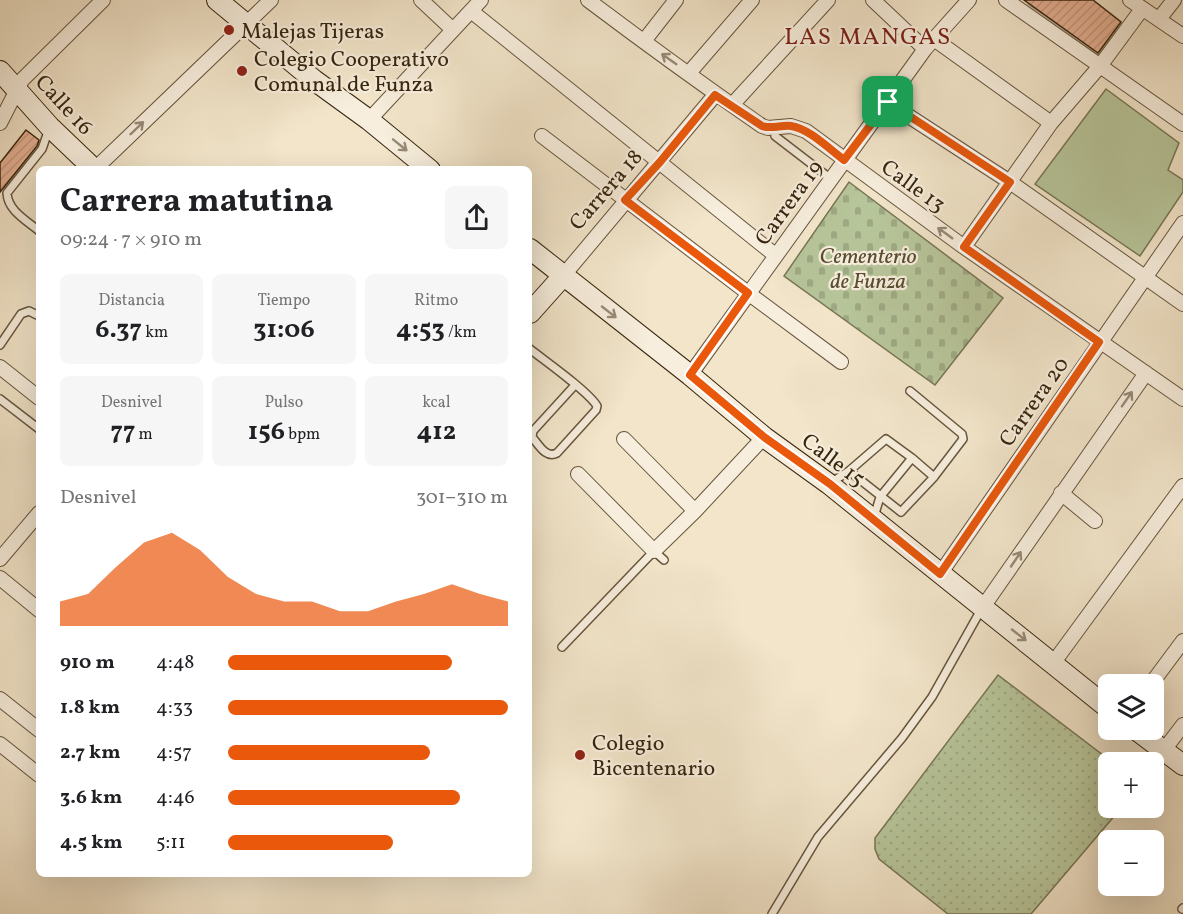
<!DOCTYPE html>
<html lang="es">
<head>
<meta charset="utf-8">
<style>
	:root { --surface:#fff; --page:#f6f6f6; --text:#202124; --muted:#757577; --accent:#ea580c }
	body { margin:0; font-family:Vollkorn,serif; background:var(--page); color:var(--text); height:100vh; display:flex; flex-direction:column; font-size:22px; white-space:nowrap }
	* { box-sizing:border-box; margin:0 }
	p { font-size:20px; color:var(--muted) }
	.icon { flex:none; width:33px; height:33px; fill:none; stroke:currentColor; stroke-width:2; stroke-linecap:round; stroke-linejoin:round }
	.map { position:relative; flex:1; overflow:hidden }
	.side { position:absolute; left:36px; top:166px; width:496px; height:711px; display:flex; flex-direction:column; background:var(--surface); border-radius:9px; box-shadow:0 6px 24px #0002 }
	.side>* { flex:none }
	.fabs { position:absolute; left:1098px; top:674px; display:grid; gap:12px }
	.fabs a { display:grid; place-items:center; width:66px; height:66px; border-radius:9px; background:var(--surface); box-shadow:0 6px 24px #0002; font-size:30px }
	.pin { position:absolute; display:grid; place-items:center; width:51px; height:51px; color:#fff; margin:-26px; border-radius:12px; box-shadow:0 3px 9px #0006 }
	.round { display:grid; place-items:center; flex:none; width:63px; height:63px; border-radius:9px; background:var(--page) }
	.summary { display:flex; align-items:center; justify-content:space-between; height:102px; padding:0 24px }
	h1 { font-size:33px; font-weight:700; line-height:45px }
	.figures { display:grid; grid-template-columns:repeat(3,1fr); gap:9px; height:102px; padding:6px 24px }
	.figures div { display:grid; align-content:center; border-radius:9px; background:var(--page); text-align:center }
	.figures b { font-size:26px; font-weight:700 }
	.figures small { font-size:16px; font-weight:400 }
	.figures p { font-size:16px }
	.chart { height:168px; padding:12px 24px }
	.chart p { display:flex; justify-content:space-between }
	.chart svg { width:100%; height:108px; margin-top:6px; fill:var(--accent); opacity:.7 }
	ul { padding:0 24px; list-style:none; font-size:20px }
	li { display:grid; grid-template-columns:96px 72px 1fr; align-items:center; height:45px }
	li i { height:15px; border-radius:8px; background:var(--accent) }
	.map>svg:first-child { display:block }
	.grass { fill:#b7c59a; stroke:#777554; stroke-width:1.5 }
	.cemetery { fill:url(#cemetery-stones); stroke:#777554; stroke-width:1.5 }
	.park { fill:url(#park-dots); stroke:#777554; stroke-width:1.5 }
	.building { fill:url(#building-hatch); stroke:#37250e; stroke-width:1.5; filter:url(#shadow) }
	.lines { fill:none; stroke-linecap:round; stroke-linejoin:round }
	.lane-casing { stroke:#66553d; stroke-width:10 }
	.street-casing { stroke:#66553d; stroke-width:16 }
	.secondary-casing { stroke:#37250e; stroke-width:22 }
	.lane { stroke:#f7eedd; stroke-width:7 }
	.street { stroke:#f7eedd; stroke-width:14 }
	.secondary { stroke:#f7eedd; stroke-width:20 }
	.oneway { stroke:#978a76 }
	.route-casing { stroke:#fff; stroke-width:12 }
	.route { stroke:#ea580c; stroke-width:8 }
	.poi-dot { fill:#8f2418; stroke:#f7eedd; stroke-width:2 }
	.labels { text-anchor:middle; stroke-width:4.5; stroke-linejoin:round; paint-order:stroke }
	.poi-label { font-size:22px; fill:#37250e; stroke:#f7eedd; text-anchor:start }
	.street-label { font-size:22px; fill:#37250e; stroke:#f7eedd }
	.park-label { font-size:22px; font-style:italic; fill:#574d31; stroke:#f7eedd }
	.neighbourhood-label { font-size:24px; letter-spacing:1.5px; fill:#7a1f14; stroke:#f7eedd }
</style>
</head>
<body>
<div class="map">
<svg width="1183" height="914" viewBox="0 0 1183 914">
	<defs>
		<pattern id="cemetery-stones" width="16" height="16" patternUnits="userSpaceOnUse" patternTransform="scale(1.5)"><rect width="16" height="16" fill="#b7c59a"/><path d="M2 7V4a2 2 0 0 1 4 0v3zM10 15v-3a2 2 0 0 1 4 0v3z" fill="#9ea984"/></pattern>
		<pattern id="park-dots" width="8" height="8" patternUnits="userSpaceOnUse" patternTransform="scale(1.5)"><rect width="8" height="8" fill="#b7c59a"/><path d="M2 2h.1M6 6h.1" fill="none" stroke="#9ea984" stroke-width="1.8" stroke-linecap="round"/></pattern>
		<pattern id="building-hatch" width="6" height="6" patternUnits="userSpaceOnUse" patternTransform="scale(1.5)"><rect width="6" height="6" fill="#e6b195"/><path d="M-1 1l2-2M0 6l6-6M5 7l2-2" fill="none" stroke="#c6987f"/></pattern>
		<filter id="shadow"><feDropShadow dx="5" dy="5" stdDeviation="0" flood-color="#0004"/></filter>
	</defs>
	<rect width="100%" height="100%" fill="#f2e5ca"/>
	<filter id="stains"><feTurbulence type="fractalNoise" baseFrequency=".00333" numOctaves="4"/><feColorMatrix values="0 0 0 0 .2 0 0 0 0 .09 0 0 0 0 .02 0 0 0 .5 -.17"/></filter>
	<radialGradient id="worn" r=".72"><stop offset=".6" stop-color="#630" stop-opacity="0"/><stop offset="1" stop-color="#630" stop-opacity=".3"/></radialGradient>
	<path class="grass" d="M 1106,89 L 1179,143 L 1168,170 L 1183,180 L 1183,192 L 1140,256 L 1035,184 Z"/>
	<path class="cemetery" d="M 849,182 L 1003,298 L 935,385 L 784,276 Z"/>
	<path class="park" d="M 998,675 L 1112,762 L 1108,762 L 1108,807 L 1122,807 L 1031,914 L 948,914 L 879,859 L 875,849 L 875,838 Z"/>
	<path class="building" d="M 1024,0 L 1093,0 L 1121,22 L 1098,53 Z
		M 26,130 L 39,140 L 37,146 L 0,192 L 0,163 Z"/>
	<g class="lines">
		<g class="lane-casing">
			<path id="lane" d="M 775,136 L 831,179
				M 39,231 C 26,220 8,211 7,193 L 42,149 L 49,129
				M 0,345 L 21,314 L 29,311 L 39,316
				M 530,349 C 545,361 588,391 597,406 L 596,410 L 557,453 C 546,459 539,445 532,437 L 533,431 L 575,385
				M 0,399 L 39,429
				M 849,471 L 886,439 L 912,458
				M 832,482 L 849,471 L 901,512 L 934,477
				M 874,517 L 880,497 L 912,458 L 934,477 L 963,439 L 962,434 L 910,391
				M 562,647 L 654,551 L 664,560
				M 1182,909 L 1183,908
				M 772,914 L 818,837 L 902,738 L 932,697 L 982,608"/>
		</g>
		<g class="street-casing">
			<path id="street" d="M 421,0 L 453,30
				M 588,0 C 645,43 703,85 762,126 L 768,128 L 791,126 L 806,131 L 964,247 L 1183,399
				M 873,0 L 925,49
				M 1006,0 L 1183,124
				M 1130,0 L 1183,36
				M 471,11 L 775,255
				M 1159,19 L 1174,0
				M 934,39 L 1051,123
				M 644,41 L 676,0
				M 689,73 L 752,0
				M 887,102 L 1010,182 L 1183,304
				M 732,105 L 828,0
				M 369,120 L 481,0
				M 0,123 L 22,80 L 103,0
				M 542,136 L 748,293 L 841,362
				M 95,169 L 271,0
				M 964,247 L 1051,123 L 1100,66 L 1142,9
				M 563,276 L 715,95
				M 0,367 L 39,398
				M 690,375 L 925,49 L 969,0
				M 624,439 L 695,511
				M 578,474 L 654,551 L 695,511 L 764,437
				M 1061,493 L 1095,521
				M 0,559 L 39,513
				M 940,574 L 1183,223
				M 0,578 L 39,610
				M 983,607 L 1146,373
				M 1054,662 L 1183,486
				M 1151,684 L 1183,641
				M 0,699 L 39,730
				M 0,744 L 39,775
				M 1164,750 L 1183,725"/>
		</g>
		<g class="secondary-casing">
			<path id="secondary" d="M 217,0 L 314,80 L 369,120 L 430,170
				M 0,71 L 50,127 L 95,170
				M 530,249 L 690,375 L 764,437 L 829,484 L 1108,708
				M 530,313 L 563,276
				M 1135,729 L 1183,765"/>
		</g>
		<use href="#lane" class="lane"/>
		<use href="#street" class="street"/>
		<use href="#secondary" class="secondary"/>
	</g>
	<defs><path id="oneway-shaft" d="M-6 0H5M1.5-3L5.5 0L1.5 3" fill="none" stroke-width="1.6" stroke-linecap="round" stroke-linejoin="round" transform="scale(1.5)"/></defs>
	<g class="oneway">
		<use href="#oneway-shaft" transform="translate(669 59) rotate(-145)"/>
		<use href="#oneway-shaft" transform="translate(137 128) rotate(-44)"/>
		<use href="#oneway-shaft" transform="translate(400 145) rotate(39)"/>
		<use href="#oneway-shaft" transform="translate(945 233) rotate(-144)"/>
		<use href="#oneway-shaft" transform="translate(609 312) rotate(38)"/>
		<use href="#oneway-shaft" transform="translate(1127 399) rotate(-55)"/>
		<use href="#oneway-shaft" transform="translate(1016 559) rotate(-56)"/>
		<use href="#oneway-shaft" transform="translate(1019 635) rotate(38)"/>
	</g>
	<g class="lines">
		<g class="route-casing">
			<path id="route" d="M 715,95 L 762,126 C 772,129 781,125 791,126 C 810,129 829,149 844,160 L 888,102 L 1010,182 L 964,247 L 1099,342 L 940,574 L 830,484 L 764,437 L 690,375 L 748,293 L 625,200 L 660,162 Z"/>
		</g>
		<use href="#route" class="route"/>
	</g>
	<g class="poi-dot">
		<circle cx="229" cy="30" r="6"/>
		<circle cx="242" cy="71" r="6"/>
		<circle cx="580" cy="755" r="6"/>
	</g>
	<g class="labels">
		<g class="poi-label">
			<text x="241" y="38">Malejas Tijeras</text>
			<text x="254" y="66">Colegio Cooperativo<tspan x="254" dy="25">Comunal de Funza</tspan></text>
			<text x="592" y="750">Colegio<tspan x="592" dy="25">Bicentenario</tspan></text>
		</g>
		<g class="street-label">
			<text transform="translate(65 104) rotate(47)" y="8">Calle 16</text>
			<text transform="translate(914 185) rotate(36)" y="8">Calle 13</text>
			<text transform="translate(605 189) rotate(-49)" y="8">Carrera 18</text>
			<text transform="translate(788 202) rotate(-54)" y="8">Carrera 19</text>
			<text transform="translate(1033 401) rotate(-55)" y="8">Carrera 20</text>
			<text transform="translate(834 459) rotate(37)" y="8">Calle 15</text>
		</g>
		<g class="park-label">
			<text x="868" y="263">Cementerio<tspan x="868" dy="25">de Funza</tspan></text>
		</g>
		<g class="neighbourhood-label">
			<text x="868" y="44">LAS MANGAS</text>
		</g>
	</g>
	<rect width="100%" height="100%" filter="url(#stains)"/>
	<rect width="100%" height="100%" fill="url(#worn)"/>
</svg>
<div class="fabs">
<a><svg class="icon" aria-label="layers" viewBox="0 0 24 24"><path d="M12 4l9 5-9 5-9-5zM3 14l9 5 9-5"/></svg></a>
<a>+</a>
<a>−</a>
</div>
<div class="pin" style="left:888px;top:102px;background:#1e9e55"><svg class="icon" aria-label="arrive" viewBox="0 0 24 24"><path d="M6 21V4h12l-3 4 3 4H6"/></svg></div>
<section class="side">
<div class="summary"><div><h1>Carrera matutina</h1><p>09:24 · 7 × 910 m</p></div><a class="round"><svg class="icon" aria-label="share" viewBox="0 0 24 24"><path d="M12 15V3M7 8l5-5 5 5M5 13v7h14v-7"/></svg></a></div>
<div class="figures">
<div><p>Distancia</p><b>6.37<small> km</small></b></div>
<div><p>Tiempo</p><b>31:06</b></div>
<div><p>Ritmo</p><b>4:53<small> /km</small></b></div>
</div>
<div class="figures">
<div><p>Desnivel</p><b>77<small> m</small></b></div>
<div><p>Pulso</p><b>156<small> bpm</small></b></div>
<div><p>kcal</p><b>412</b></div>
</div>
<div class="chart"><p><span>Desnivel</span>301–310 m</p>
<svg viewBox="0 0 160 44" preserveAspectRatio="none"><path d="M0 44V34L10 31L20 20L30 10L40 6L50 13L60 24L70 31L80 34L90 34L100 38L110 38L120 34L130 31L140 27L150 31L160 34V44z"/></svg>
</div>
<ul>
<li><b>910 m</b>4:48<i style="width:80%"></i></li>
<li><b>1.8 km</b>4:33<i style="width:100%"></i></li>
<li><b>2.7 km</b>4:57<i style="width:72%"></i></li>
<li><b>3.6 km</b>4:46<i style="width:83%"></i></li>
<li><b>4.5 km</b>5:11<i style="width:59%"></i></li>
</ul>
</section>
</div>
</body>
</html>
